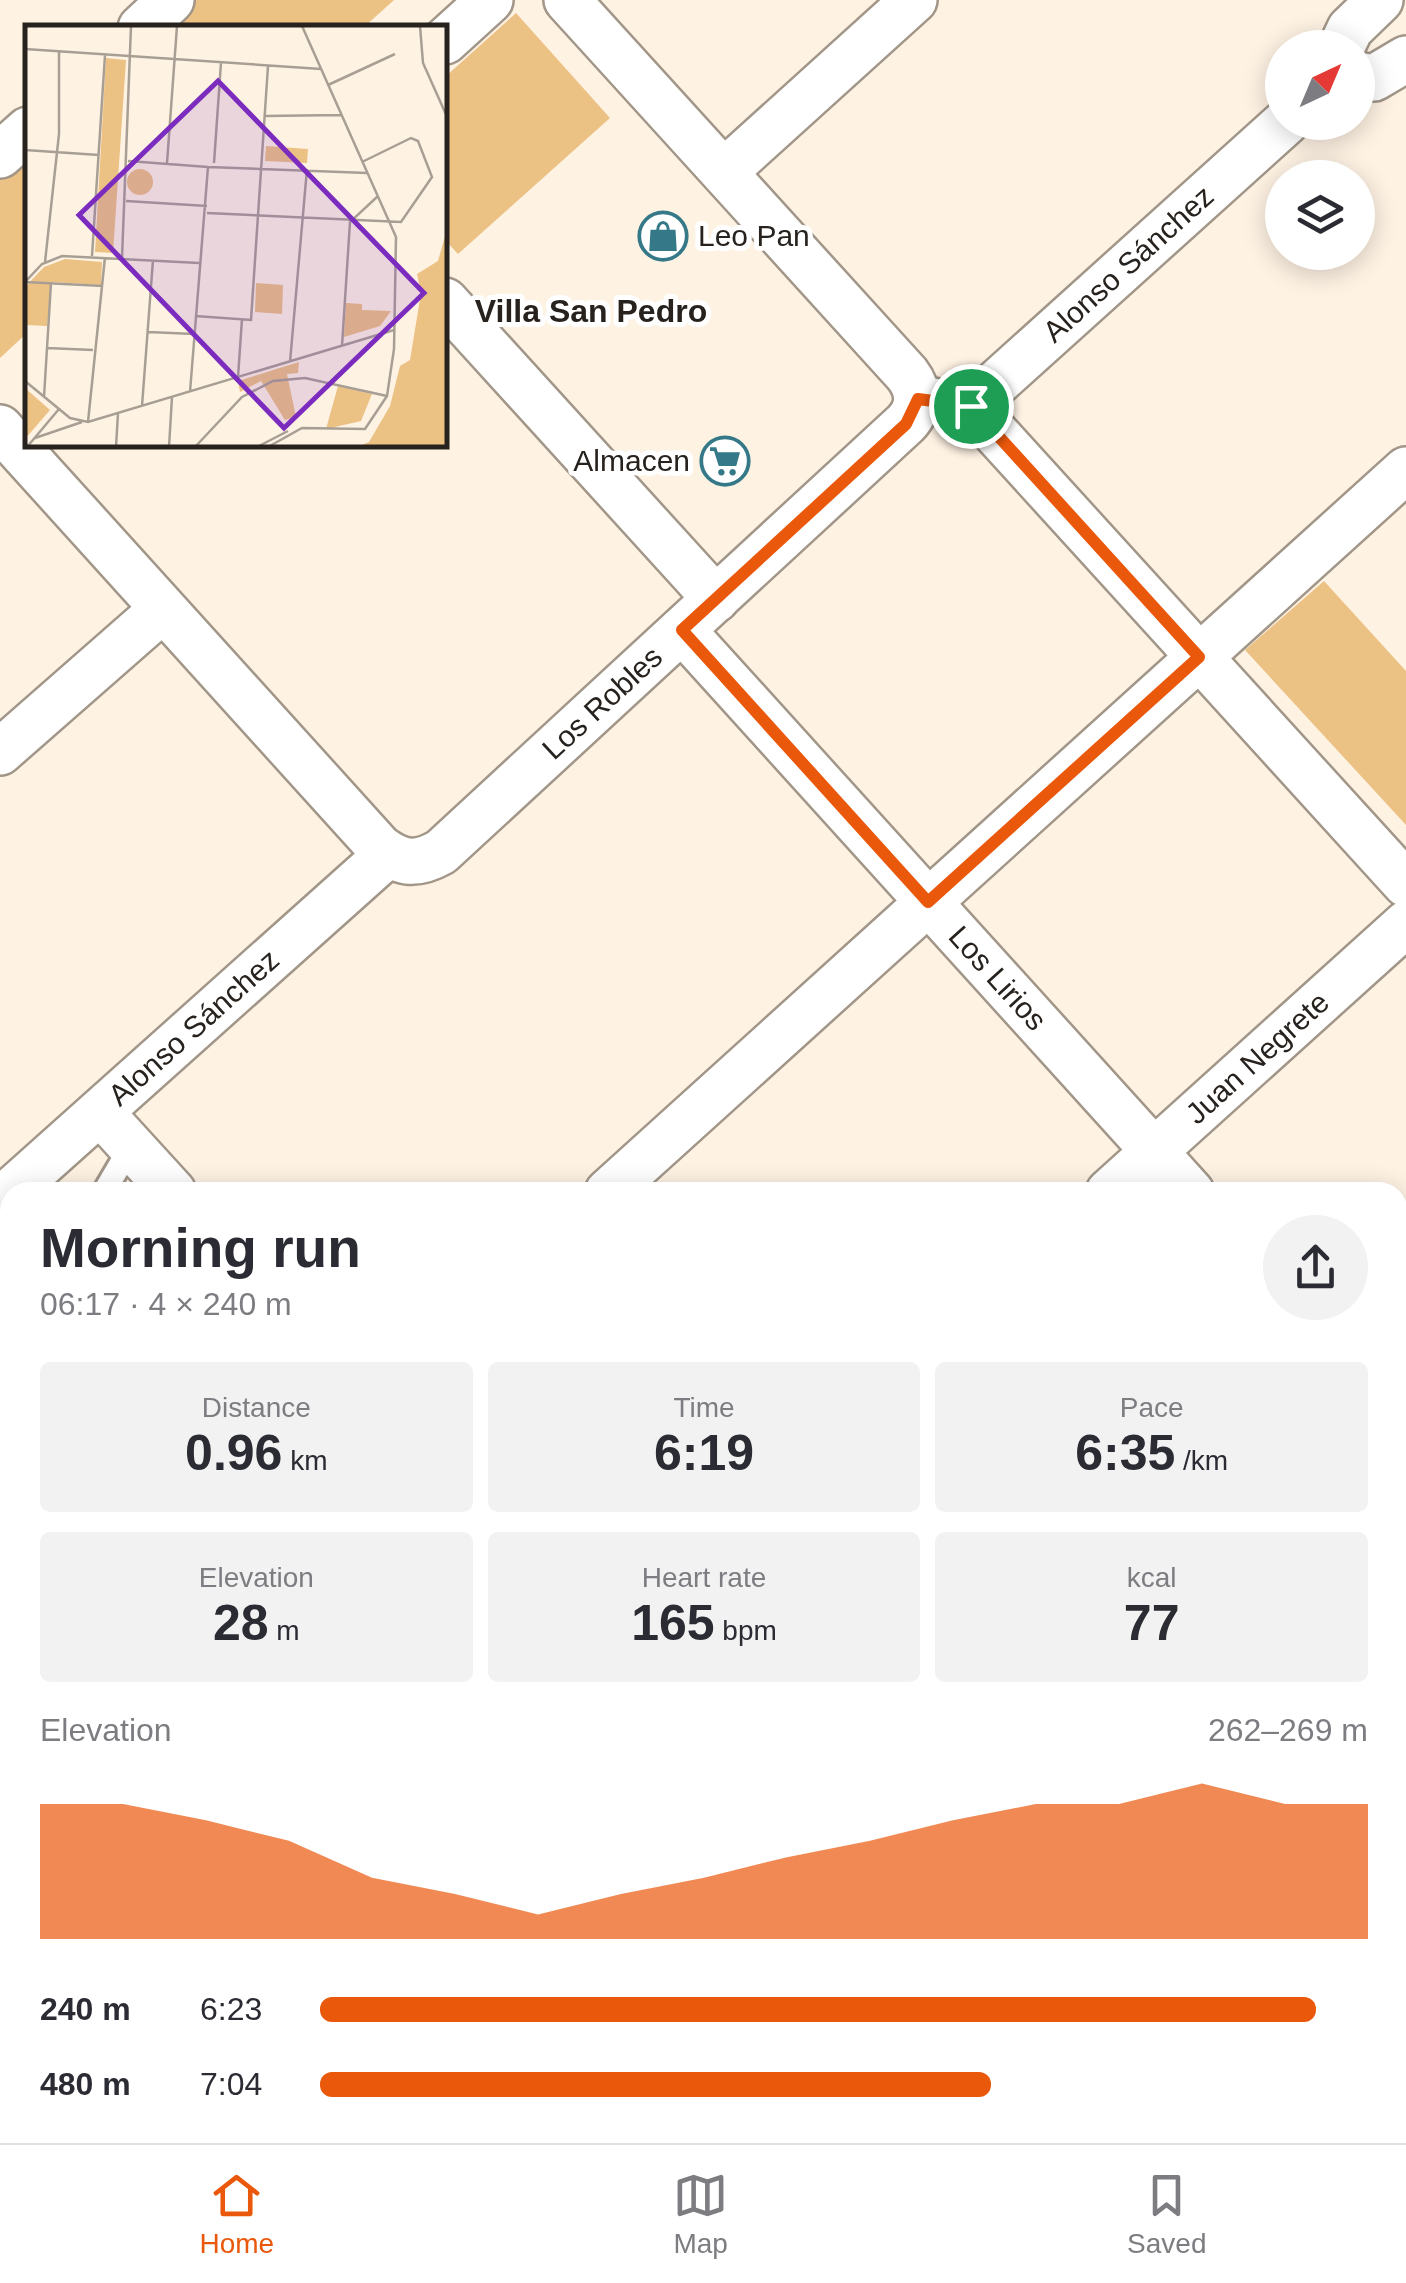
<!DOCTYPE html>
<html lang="en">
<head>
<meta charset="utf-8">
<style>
	:root { --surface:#fff; --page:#f2f2f3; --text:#2b2b33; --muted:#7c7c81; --line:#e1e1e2; --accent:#ea580c }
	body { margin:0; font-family:Arial,sans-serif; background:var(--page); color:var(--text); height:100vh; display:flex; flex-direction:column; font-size:38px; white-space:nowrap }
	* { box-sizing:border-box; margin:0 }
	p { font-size:32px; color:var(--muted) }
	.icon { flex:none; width:55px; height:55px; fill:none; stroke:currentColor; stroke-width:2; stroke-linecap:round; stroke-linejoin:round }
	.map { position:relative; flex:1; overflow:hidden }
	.drawer { position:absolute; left:0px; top:1182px; width:1408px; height:962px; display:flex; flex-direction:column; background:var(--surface); border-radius:30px 30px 0 0; box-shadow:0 5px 25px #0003 }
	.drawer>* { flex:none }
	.needle { width:65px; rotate:44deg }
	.tools { position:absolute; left:1265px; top:30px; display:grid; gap:20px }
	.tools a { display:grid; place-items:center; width:110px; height:110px; border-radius:50%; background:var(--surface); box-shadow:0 5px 25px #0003; font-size:50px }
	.pin { position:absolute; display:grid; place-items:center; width:85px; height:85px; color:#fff; margin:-42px; border:5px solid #fff; border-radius:50%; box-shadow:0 2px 10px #0007 }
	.round { display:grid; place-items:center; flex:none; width:105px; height:105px; border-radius:52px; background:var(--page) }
	.overview { display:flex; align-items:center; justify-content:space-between; height:170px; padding:0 40px }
	h1 { font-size:55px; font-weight:800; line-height:75px }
	.metrics { display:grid; grid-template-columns:repeat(3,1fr); gap:15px; height:170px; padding:10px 40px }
	.metrics div { display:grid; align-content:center; border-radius:10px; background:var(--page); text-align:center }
	.metrics b { font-size:50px; font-weight:800 }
	.metrics small { font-size:28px; font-weight:400 }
	.metrics p { font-size:28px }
	.chart { height:280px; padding:20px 40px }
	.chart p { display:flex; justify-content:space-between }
	.chart svg { width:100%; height:180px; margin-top:10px; fill:var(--accent); opacity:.7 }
	ul { padding:0 40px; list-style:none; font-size:32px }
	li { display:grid; grid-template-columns:160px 120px 1fr; align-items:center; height:75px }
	li i { height:25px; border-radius:12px; background:var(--accent) }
	.dock { display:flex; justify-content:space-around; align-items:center; height:140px; border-top:2px solid var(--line); background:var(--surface); font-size:28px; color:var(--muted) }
	.dock a { display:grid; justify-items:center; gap:5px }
	.dock .current { color:var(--accent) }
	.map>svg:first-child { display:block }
	.green { fill:#ecc184 }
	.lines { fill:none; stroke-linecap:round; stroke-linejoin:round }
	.service-casing { stroke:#a19688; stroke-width:28 }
	.minor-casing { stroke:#a19688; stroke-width:50 }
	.tertiary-casing { stroke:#a19688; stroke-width:60 }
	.service { stroke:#fff; stroke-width:22 }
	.minor { stroke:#fff; stroke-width:45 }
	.tertiary { stroke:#fff; stroke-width:55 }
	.route-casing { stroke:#fff; stroke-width:20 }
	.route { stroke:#ea580c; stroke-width:12 }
	.labels { text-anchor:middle; stroke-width:10; stroke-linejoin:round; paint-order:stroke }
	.poi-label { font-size:30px; fill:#27221d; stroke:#fff; text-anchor:start }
	.street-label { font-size:30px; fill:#27221d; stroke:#fff }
	.neighbourhood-label { font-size:32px; font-weight:bold; fill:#27221d; stroke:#fff }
	.inset-road { fill:none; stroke:#a89f94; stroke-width:2.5 }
	.view { fill:#7b2cbf; fill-opacity:0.15; stroke:#7b2cbf; stroke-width:5 }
	.inset-edge { fill:none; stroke:#27221d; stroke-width:5 }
</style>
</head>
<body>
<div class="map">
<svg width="1406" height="2143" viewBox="0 0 1406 2143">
	<rect width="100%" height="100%" fill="#fef2e3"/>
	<path class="green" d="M 192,0 L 394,0 L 364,27 L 162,28 Z
		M 516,13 L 610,118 L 458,254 L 445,240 L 445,77 Z
		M 27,151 L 27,333 L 0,358 L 0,176 Z
		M 1324,581 L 1406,671 L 1406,825 L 1245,650 Z
		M 804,2135 L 932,2135 L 947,2143 L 812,2143 Z"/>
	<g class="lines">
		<g class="service-casing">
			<path id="service" d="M 104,1192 L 131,1146"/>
		</g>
		<g class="minor-casing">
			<g id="minor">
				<path d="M 141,28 L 171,0"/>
				<path d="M 445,41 L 490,0"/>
				<path d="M 1341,48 L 1350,29 L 1380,0"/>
				<path d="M 1358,75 L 1374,78 L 1406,59"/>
				<path d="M 0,155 L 28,130"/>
				<path d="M 724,172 L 914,0"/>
				<path d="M 445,301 L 716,599"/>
				<path d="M 917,399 L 971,406 L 1406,884"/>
				<path id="s1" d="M 971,406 L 1286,122"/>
				<path id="s2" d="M 0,428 L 380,848 C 402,864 416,866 441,852 L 906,423 C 920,408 920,391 907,374 L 567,0"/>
				<path id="s3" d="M 682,630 L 1191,1192"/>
				<path d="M 0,752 L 163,609"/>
				<path d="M 100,1112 L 173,1192"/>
				<path d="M 608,1192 L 1406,470"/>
				<path id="s4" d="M 1109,1192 L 1406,924"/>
				<path id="s5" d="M 0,1201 L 388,854"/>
				<path d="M 1398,1422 L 1406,1431"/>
				<path d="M 0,1779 L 10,1781"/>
				<path d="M 478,2135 L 484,2143"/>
			</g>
		</g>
		<g class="tertiary-casing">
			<path id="tertiary" d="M 0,1638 L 10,1643
				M 1398,1882 L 1406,1874
				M 967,2135 L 983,2143
				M 1104,2135 L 1118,2140"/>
		</g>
		<use href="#service" class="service"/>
		<use href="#minor" class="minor"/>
		<use href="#tertiary" class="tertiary"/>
	</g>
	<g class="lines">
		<g class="route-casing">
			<path id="route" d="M 918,399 L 971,406 L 1199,657 L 928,902 L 682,630 L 906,424 Z"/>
		</g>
		<use href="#route" class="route"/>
	</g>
	<defs>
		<g id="shop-ring" transform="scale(2.5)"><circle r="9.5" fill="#fff" stroke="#357988" stroke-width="1.5"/><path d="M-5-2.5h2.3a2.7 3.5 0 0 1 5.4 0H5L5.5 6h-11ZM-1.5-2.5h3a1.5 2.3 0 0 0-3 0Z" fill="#357988"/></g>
		<g id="supermarket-ring" transform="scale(2.5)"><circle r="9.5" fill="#fff" stroke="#357988" stroke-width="1.5"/><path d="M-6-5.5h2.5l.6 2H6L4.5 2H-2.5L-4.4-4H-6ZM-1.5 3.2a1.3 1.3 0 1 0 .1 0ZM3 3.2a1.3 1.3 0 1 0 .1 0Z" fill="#357988"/></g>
	</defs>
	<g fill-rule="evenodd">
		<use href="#shop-ring" x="663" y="236"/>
		<use href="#supermarket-ring" x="725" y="461"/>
	</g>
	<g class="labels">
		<g class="poi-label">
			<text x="698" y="246">Leo Pan</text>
			<text x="690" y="471" text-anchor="end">Almacen</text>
		</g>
		<g class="street-label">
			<text dy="10" stroke="none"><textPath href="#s1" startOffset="212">Alonso Sánchez</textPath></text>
			<text dy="10" stroke="none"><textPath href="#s2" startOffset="852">Los Robles</textPath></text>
			<text dy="10" stroke="none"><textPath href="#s3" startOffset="470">Los Lirios</textPath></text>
			<text dy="10" stroke="none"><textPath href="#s5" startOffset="260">Alonso Sánchez</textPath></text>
			<text dy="10" stroke="none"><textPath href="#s4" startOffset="200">Juan Negrete</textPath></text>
		</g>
		<g class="neighbourhood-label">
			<text x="591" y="322">Villa San Pedro</text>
		</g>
	</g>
	<g transform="translate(25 25)">
		<rect width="422" height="422" fill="#fef2e3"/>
		<path d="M 81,33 L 101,35 L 88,228 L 70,227 ZM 241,121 L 283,124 L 282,138 L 240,136 ZM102 157a13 13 0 1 1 26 0a13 13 0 1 1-26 0ZM 422,204 L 422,422 L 332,422 L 344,417 L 365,381 L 375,341 L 385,335 L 396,268 L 392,249 L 413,236 ZM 40,234 L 77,237 L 76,260 L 27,257 L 22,301 L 2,300 L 0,262 L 19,242 ZM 231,258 L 258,260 L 257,289 L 230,287 ZM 321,278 L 337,279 L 337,285 L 366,286 L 355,301 L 319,312 ZM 274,337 L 273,348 L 262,349 L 271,392 L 260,395 L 236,356 L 215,367 L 213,356 ZM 313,361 L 347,369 L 336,396 L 301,404 ZM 0,363 L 25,385 L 0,414 Z" fill="#ecc184"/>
		<path class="inset-road" d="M 395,1 L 398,38 L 423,94M 0,24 L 296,44M 303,60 L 370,29M 194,68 L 196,37M 239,91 L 316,90M 0,125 L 74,130M 103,136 L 183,142M 142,138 L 152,1M 189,138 L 195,52M 183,142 L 342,148M 101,176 L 182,181M 182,188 L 376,197 L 407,152 L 393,116 L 386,113 L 337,137M 67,231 L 80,30M 97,233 L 106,1M 20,237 L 34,109 L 34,27M 0,257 L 17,239 L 37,231 L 174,238M 0,257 L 78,261M 170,291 L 226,295 L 243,41M 123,307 L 169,309M 317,321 L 325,197 L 353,171M 22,323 L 68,325M 265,337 L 282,144M 213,352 L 217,294M 0,356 L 45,393 L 63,397 L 369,305M 165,367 L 183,142M 19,372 L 26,258M 117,381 L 128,235M 63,397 L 80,232M 10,413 L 57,397M 2,422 L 34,384M 91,422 L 93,388M 144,422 L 147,372M 170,422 L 217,372 L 248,356 L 280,353 L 362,371M 232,422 L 263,406M 243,422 L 277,403 L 340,404 L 362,371 L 369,324 L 371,212 L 277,1"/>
		<path class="view" d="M 193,56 L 399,268 L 259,403 L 54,190 Z"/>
		<rect width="422" height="422" class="inset-edge"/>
	</g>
</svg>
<div class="tools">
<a><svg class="needle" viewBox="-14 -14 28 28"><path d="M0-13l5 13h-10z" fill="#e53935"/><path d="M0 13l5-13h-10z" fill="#7c7c81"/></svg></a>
<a><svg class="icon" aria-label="layers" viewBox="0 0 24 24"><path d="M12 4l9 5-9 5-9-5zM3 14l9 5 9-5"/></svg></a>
</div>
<div class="pin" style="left:971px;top:406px;background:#1e9e55"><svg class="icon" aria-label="arrive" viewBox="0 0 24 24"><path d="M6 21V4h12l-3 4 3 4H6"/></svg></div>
<section class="drawer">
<div class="overview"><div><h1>Morning run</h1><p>06:17 · 4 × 240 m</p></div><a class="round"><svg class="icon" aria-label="share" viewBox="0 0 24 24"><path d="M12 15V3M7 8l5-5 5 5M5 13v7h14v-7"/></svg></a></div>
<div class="metrics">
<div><p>Distance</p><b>0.96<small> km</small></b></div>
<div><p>Time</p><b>6:19</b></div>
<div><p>Pace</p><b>6:35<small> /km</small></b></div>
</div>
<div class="metrics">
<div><p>Elevation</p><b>28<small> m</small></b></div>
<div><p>Heart rate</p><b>165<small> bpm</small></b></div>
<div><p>kcal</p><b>77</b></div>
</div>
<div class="chart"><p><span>Elevation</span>262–269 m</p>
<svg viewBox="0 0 160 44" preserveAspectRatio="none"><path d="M0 44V11L10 11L20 15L30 20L40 29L50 33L60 38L70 33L80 29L90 24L100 20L110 15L120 11L130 11L140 6L150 11L160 11V44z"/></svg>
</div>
<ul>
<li><b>240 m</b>6:23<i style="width:95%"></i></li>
<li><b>480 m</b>7:04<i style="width:64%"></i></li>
</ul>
</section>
</div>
<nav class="dock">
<a class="current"><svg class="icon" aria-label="home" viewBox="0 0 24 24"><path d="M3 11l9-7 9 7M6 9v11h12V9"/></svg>Home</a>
<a><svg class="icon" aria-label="map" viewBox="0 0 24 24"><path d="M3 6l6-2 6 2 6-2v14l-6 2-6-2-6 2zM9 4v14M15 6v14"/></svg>Map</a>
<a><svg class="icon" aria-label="saved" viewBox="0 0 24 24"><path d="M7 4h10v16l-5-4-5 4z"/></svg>Saved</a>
</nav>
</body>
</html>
